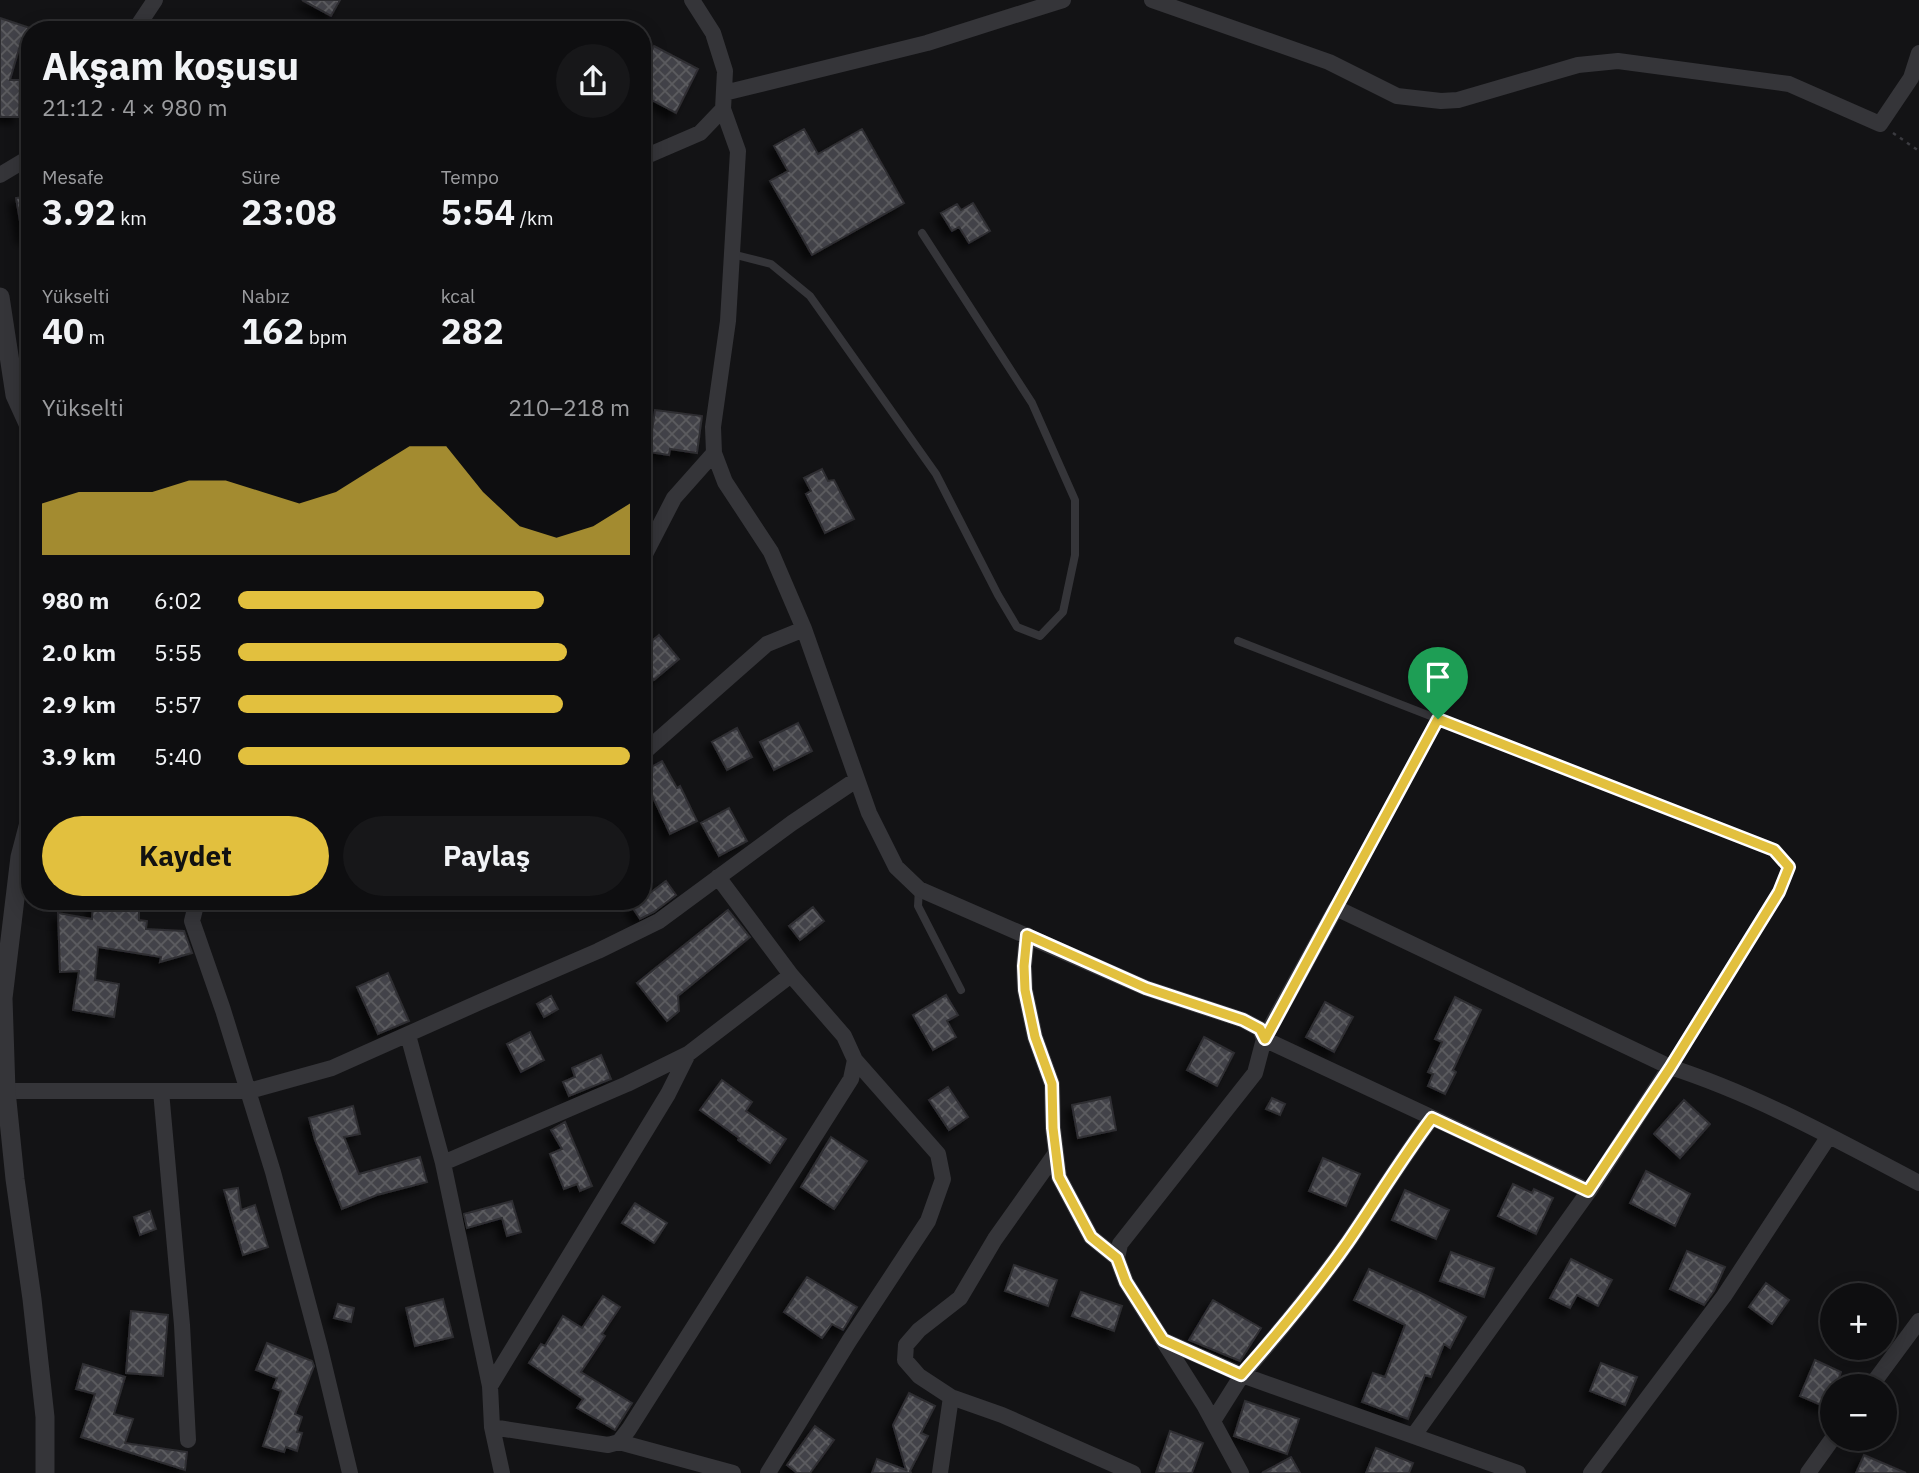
<!DOCTYPE html>
<html lang="tr">
<head>
<meta charset="utf-8">
<style>
	:root { --surface:#0e0e10; --page:#171719; --text:#f1f3f6; --muted:#9b9c9f; --line:#2e2e30; --accent:#e2c03e }
	body { margin:0; font-family:"IBM Plex Sans",sans-serif; background:var(--page); color:var(--text); height:100vh; display:flex; flex-direction:column; font-size:26px; white-space:nowrap }
	* { box-sizing:border-box; margin:0 }
	p { font-size:23px; color:var(--muted) }
	.icon { flex:none; width:38px; height:38px; fill:none; stroke:currentColor; stroke-width:2; stroke-linecap:round; stroke-linejoin:round }
	.map { position:relative; flex:1; overflow:hidden }
	.details { position:absolute; left:21px; top:21px; width:630px; height:889px; display:flex; flex-direction:column; background:var(--surface); border-radius:28px; box-shadow:0 4px 18px #0003,0 0 0 2px var(--line) }
	.details>* { flex:none }
	.fabs { position:absolute; left:1820px; top:1283px; display:grid; gap:14px }
	.fabs a { display:grid; place-items:center; width:77px; height:77px; border-radius:50%; background:var(--surface); box-shadow:0 4px 18px #0003,0 0 0 2px var(--line); font-size:35px }
	.pin { position:absolute; display:grid; place-items:center; width:60px; height:60px; color:#fff; margin:-72px -30px; border-radius:50% 50% 50% 0; rotate:-45deg; box-shadow:0 0 7px #0007 }
	.pin .icon { rotate:45deg }
	.round { display:grid; place-items:center; flex:none; width:74px; height:74px; border-radius:37px; background:var(--page) }
	.headline { display:flex; align-items:center; justify-content:space-between; height:119px; padding:0 21px }
	h1 { font-size:38px; font-weight:700; line-height:52px }
	.stats { display:grid; grid-template-columns:repeat(3,1fr); gap:10px; height:119px; padding:7px 21px }
	.stats div { display:grid; align-content:center }
	.stats b { font-size:35px; font-weight:700 }
	.stats small { font-size:19px; font-weight:400 }
	.stats p { font-size:19px }
	.chart { height:196px; padding:14px 21px }
	.chart p { display:flex; justify-content:space-between }
	.chart svg { width:100%; height:126px; margin-top:7px; fill:var(--accent); opacity:.7 }
	.action { display:flex; gap:14px; margin-top:auto; padding:14px 21px }
	.action a { flex:1; height:80px; border-radius:42px; background:var(--accent); color:#111; font-size:28px; font-weight:700; line-height:80px; text-align:center }
	.action a+a { background:var(--page); color:var(--text) }
	ul { padding:0 21px; list-style:none; font-size:23px }
	li { display:grid; grid-template-columns:112px 84px 1fr; align-items:center; height:52px }
	li i { height:18px; border-radius:9px; background:var(--accent) }
	.map>svg:first-child { display:block }
	.building { fill:url(#building-cross-hatch); stroke:#2e2d31; stroke-width:2; filter:url(#shadow) }
	.lines { fill:none; stroke-linecap:round; stroke-linejoin:round }
	.path { stroke:#3b3b40; stroke-width:2.5; stroke-dasharray:3.5 5; stroke-linecap:butt }
	.service { stroke:#353539; stroke-width:8 }
	.minor { stroke:#353539; stroke-width:16 }
	.tertiary { stroke:#353539; stroke-width:19 }
	.route-casing { stroke:#fff; stroke-width:14 }
	.route { stroke:#e2c03e; stroke-width:9 }
</style>
</head>
<body>
<div class="map">
<svg width="1919" height="1473" viewBox="0 0 1919 1473">
	<defs>
		<pattern id="building-cross-hatch" width="8" height="8" patternUnits="userSpaceOnUse" patternTransform="scale(1.75)"><rect width="8" height="8" fill="#434348"/><path d="M0 0l8 8M0 8l8-8" fill="none" stroke="#5b5b60"/></pattern>
		<filter id="shadow"><feDropShadow dx="-6" dy="6" stdDeviation="3.5" flood-color="#0009"/></filter>
	</defs>
	<rect width="100%" height="100%" fill="#131315"/>
	<path class="building" d="M 302,0 L 340,0 L 331,16 Z
		M 0,18 L 30,28 L 30,45 L 21,42 L 10,80 L 20,80 L 19,117 L 0,117 Z
		M 654,46 L 698,69 L 676,113 L 642,95 L 642,69 Z
		M 804,129 L 818,154 L 862,129 L 904,203 L 812,255 L 770,181 L 788,171 L 774,146 Z
		M 30,196 L 30,237 L 23,238 L 16,198 Z
		M 973,203 L 990,231 L 969,243 L 959,227 L 952,231 L 941,213 L 957,204 L 961,210 Z
		M 655,410 L 702,416 L 697,453 L 670,449 L 669,455 L 649,452 Z
		M 822,469 L 828,481 L 834,480 L 854,519 L 825,533 L 806,494 L 811,491 L 804,478 Z
		M 659,635 L 679,659 L 654,680 L 642,666 L 642,649 Z
		M 798,723 L 812,751 L 774,770 L 760,742 Z
		M 737,728 L 752,757 L 727,770 L 712,742 Z
		M 662,761 L 677,788 L 680,786 L 697,821 L 670,834 L 650,791 L 642,795 L 642,772 Z
		M 729,808 L 747,841 L 719,856 L 701,823 Z
		M 666,881 L 676,895 L 654,912 L 640,919 L 632,907 L 639,901 L 642,901 L 642,899 Z
		M 93,901 L 139,901 L 139,920 L 147,921 L 146,929 L 184,931 L 192,953 L 160,962 L 161,957 L 98,947 L 95,980 L 119,984 L 114,1017 L 73,1010 L 79,971 L 60,972 L 58,913 L 92,919 Z
		M 813,907 L 824,921 L 800,940 L 789,926 Z
		M 728,910 L 750,937 L 678,996 L 679,1011 L 667,1021 L 637,983 Z
		M 388,973 L 409,1021 L 378,1034 L 357,987 Z
		M 946,995 L 958,1015 L 947,1021 L 956,1037 L 933,1050 L 913,1015 Z
		M 551,996 L 558,1009 L 544,1017 L 537,1004 Z
		M 1455,997 L 1481,1010 L 1453,1070 L 1456,1072 L 1445,1094 L 1428,1086 L 1433,1074 L 1428,1072 L 1442,1042 L 1435,1039 Z
		M 1325,1002 L 1353,1017 L 1334,1052 L 1306,1037 Z
		M 530,1032 L 544,1060 L 521,1072 L 507,1044 Z
		M 1204,1037 L 1234,1053 L 1217,1086 L 1187,1070 Z
		M 601,1055 L 611,1079 L 569,1096 L 563,1082 L 575,1077 L 572,1068 Z
		M 722,1080 L 752,1102 L 746,1111 L 786,1139 L 770,1163 L 738,1140 L 739,1138 L 700,1110 Z
		M 948,1087 L 968,1117 L 949,1130 L 929,1100 Z
		M 1110,1097 L 1116,1130 L 1078,1138 L 1072,1105 Z
		M 1272,1098 L 1285,1104 L 1280,1115 L 1266,1109 Z
		M 1684,1100 L 1710,1124 L 1680,1158 L 1654,1134 Z
		M 353,1106 L 360,1134 L 344,1137 L 359,1174 L 420,1157 L 427,1182 L 377,1195 L 342,1209 L 315,1140 L 309,1118 Z
		M 565,1122 L 592,1186 L 580,1191 L 577,1184 L 564,1189 L 550,1154 L 562,1149 L 551,1130 Z
		M 831,1137 L 867,1161 L 834,1209 L 801,1187 Z
		M 1323,1158 L 1360,1174 L 1346,1206 L 1309,1191 Z
		M 1646,1171 L 1690,1194 L 1675,1226 L 1630,1203 Z
		M 1513,1184 L 1532,1193 L 1534,1189 L 1553,1198 L 1536,1234 L 1498,1216 Z
		M 238,1188 L 241,1210 L 255,1205 L 268,1247 L 243,1255 L 224,1190 Z
		M 1405,1190 L 1449,1210 L 1436,1239 L 1392,1220 Z
		M 512,1201 L 521,1232 L 507,1236 L 502,1218 L 467,1228 L 464,1214 Z
		M 635,1203 L 667,1223 L 654,1243 L 622,1223 Z
		M 150,1211 L 156,1229 L 140,1235 L 134,1217 Z
		M 1687,1251 L 1725,1267 L 1714,1291 L 1704,1305 L 1670,1289 Z
		M 1451,1252 L 1494,1268 L 1484,1297 L 1440,1281 Z
		M 1571,1259 L 1612,1280 L 1598,1306 L 1577,1295 L 1570,1308 L 1550,1298 Z
		M 1014,1265 L 1057,1280 L 1048,1306 L 1005,1291 Z
		M 1369,1269 L 1425,1295 L 1466,1317 L 1450,1348 L 1444,1344 L 1431,1377 L 1425,1375 L 1408,1419 L 1362,1402 L 1373,1373 L 1385,1377 L 1405,1325 L 1354,1300 Z
		M 807,1277 L 857,1307 L 843,1330 L 832,1324 L 822,1338 L 784,1312 Z
		M 1766,1283 L 1789,1300 L 1772,1324 L 1749,1307 Z
		M 1081,1292 L 1122,1306 L 1114,1331 L 1072,1316 Z
		M 603,1296 L 620,1307 L 602,1334 L 605,1336 L 581,1372 L 632,1403 L 615,1430 L 577,1408 L 583,1399 L 529,1363 L 541,1344 L 545,1346 L 563,1316 L 582,1328 Z
		M 443,1299 L 453,1337 L 415,1346 L 406,1308 Z
		M 1213,1300 L 1261,1328 L 1240,1361 L 1189,1340 Z
		M 338,1304 L 354,1308 L 351,1322 L 334,1318 Z
		M 131,1311 L 168,1315 L 163,1376 L 126,1373 Z
		M 267,1343 L 312,1361 L 314,1366 L 295,1414 L 302,1417 L 297,1432 L 302,1433 L 297,1451 L 286,1447 L 284,1452 L 263,1446 L 281,1391 L 273,1388 L 277,1378 L 256,1370 Z
		M 1815,1360 L 1841,1372 L 1836,1386 L 1832,1386 L 1832,1397 L 1828,1408 L 1800,1396 Z
		M 1601,1363 L 1637,1377 L 1625,1405 L 1590,1391 Z
		M 83,1364 L 125,1377 L 114,1414 L 133,1419 L 125,1443 L 187,1452 L 185,1470 L 81,1437 L 95,1394 L 76,1389 Z
		M 909,1393 L 935,1406 L 921,1433 L 928,1436 L 910,1471 L 911,1473 L 872,1473 L 877,1459 L 906,1470 L 893,1425 Z
		M 1245,1401 L 1299,1419 L 1287,1454 L 1234,1436 Z
		M 815,1426 L 834,1440 L 810,1473 L 797,1473 L 787,1465 Z
		M 1170,1431 L 1203,1443 L 1192,1473 L 1156,1473 Z
		M 1376,1448 L 1413,1463 L 1409,1473 L 1366,1473 Z
		M 1864,1455 L 1906,1473 L 1856,1473 Z
		M 1291,1457 L 1300,1473 L 1262,1473 Z"/>
	<g class="lines">
		<path class="path" d="M 1893,133 L 1919,151"/>
		<path class="service" d="M 732,254 L 771,264 L 810,296 L 936,474 L 998,595 L 1017,627 L 1040,636 L 1063,612 L 1075,555 L 1075,500 L 1032,403 L 922,233
			M 1238,641 L 1774,850 L 1789,867 L 1779,892 L 1670,1067
			M 919,889 L 918,906 L 961,990
			M 1336,908 L 1438,719"/>
		<path class="minor" d="M 1152,0 L 1329,62 L 1397,96 L 1441,101 L 1458,100 L 1578,65 L 1618,61 L 1789,84 L 1880,124 L 1911,78 L 1919,53
			M 135,30 L 155,0
			M 724,93 L 927,43 L 1063,0
			M 723,109 L 738,151 L 728,321 L 713,427 L 714,453 L 725,482 L 771,552 L 804,629 L 869,813 L 896,867 L 919,889 L 1146,988 L 1243,1020 L 1260,1029 L 1264,1039 L 1255,1073 L 1120,1244 L 1117,1258 L 1126,1282 L 1204,1405 L 1241,1473
			M 642,158 L 700,133 L 723,109 L 725,71 L 713,33 L 692,0
			M 0,175 L 30,157
			M 642,560 L 674,498 L 714,453
			M 642,754 L 767,644 L 804,629
			M 197,901 L 192,921 L 223,1010 L 273,1172 L 320,1348 L 350,1473
			M 1027,935 L 1024,966 L 1025,990 L 1035,1037 L 1052,1084 L 1053,1128 L 1059,1177 L 1091,1237 L 1117,1258
			M 408,1035 L 443,1163 L 490,1386 L 492,1427 L 502,1473
			M 6,1091 L 249,1091 L 332,1068 L 480,1002 L 598,951 L 659,921 L 792,823 L 856,780
			M 161,1091 L 182,1325 L 188,1440
			M 1056,1153 L 995,1239 L 960,1298 L 919,1330 L 906,1345 L 905,1360 L 919,1376 L 951,1397 L 1002,1415 L 1133,1473
			M 443,1163 L 627,1084 L 688,1054
			M 1589,1191 L 1264,1039 L 1336,908 L 1670,1067 C 1757,1095 1839,1141 1919,1183
			M 1163,1340 L 1242,1375 C 1279,1332 1316,1288 1348,1242 C 1376,1201 1402,1158 1432,1118
			M 490,1386 L 668,1094 L 688,1054 L 791,975
			M 1871,1386 L 1919,1321
			M 1213,1421 L 1242,1375 L 1518,1473
			M 492,1427 L 608,1445 L 619,1442 L 629,1429 L 851,1079 L 855,1060 L 844,1036 L 791,975 L 718,877
			M 1414,1435 L 1589,1191 L 1670,1067
			M 619,1442 L 733,1473
			M 768,1473 L 849,1341 L 928,1221 L 943,1179 L 938,1154 L 855,1060
			M 940,1473 L 951,1397
			M 1591,1473 L 1724,1296 L 1829,1136
			M 1808,1473 L 1833,1438"/>
		<path class="tertiary" d="M 0,297 L 15,395 L 30,428
			M 30,819 L 20,857 L 3,998 L 6,1091 L 15,1179 L 32,1299 L 45,1417 L 45,1473"/>
	</g>
	<g class="lines">
		<g class="route-casing">
			<path id="route" d="M 1438,719 L 1774,850 L 1789,867 L 1779,892 L 1670,1068 L 1588,1191 L 1432,1118 C 1402,1158 1376,1201 1348,1242 C 1316,1288 1279,1332 1241,1375 L 1163,1340 L 1126,1282 L 1117,1258 L 1091,1237 L 1059,1177 L 1053,1128 L 1052,1084 L 1035,1037 L 1025,990 L 1024,966 L 1027,935 L 1146,988 L 1243,1020 L 1260,1029 L 1265,1039 Z"/>
		</g>
		<use href="#route" class="route"/>
	</g>
</svg>
<div class="fabs">
<a>+</a>
<a>−</a>
</div>
<div class="pin" style="left:1438px;top:719px;background:#1e9e55"><svg class="icon" aria-label="arrive" viewBox="0 0 24 24"><path d="M6 21V4h12l-3 4 3 4H6"/></svg></div>
<section class="details">
<div class="headline"><div><h1>Akşam koşusu</h1><p>21:12 · 4 × 980 m</p></div><a class="round"><svg class="icon" aria-label="share" viewBox="0 0 24 24"><path d="M12 15V3M7 8l5-5 5 5M5 13v7h14v-7"/></svg></a></div>
<div class="stats">
<div><p>Mesafe</p><b>3.92<small> km</small></b></div>
<div><p>Süre</p><b>23:08</b></div>
<div><p>Tempo</p><b>5:54<small> /km</small></b></div>
</div>
<div class="stats">
<div><p>Yükselti</p><b>40<small> m</small></b></div>
<div><p>Nabız</p><b>162<small> bpm</small></b></div>
<div><p>kcal</p><b>282</b></div>
</div>
<div class="chart"><p><span>Yükselti</span>210–218 m</p>
<svg viewBox="0 0 160 44" preserveAspectRatio="none"><path d="M0 44V26L10 22L20 22L30 22L40 18L50 18L60 22L70 26L80 22L90 14L100 6L110 6L120 22L130 34L140 38L150 34L160 26V44z"/></svg>
</div>
<ul>
<li><b>980 m</b>6:02<i style="width:78%"></i></li>
<li><b>2.0 km</b>5:55<i style="width:84%"></i></li>
<li><b>2.9 km</b>5:57<i style="width:83%"></i></li>
<li><b>3.9 km</b>5:40<i style="width:100%"></i></li>
</ul>
<div class="action"><a>Kaydet</a><a>Paylaş</a></div>
</section>
</div>
</body>
</html>
